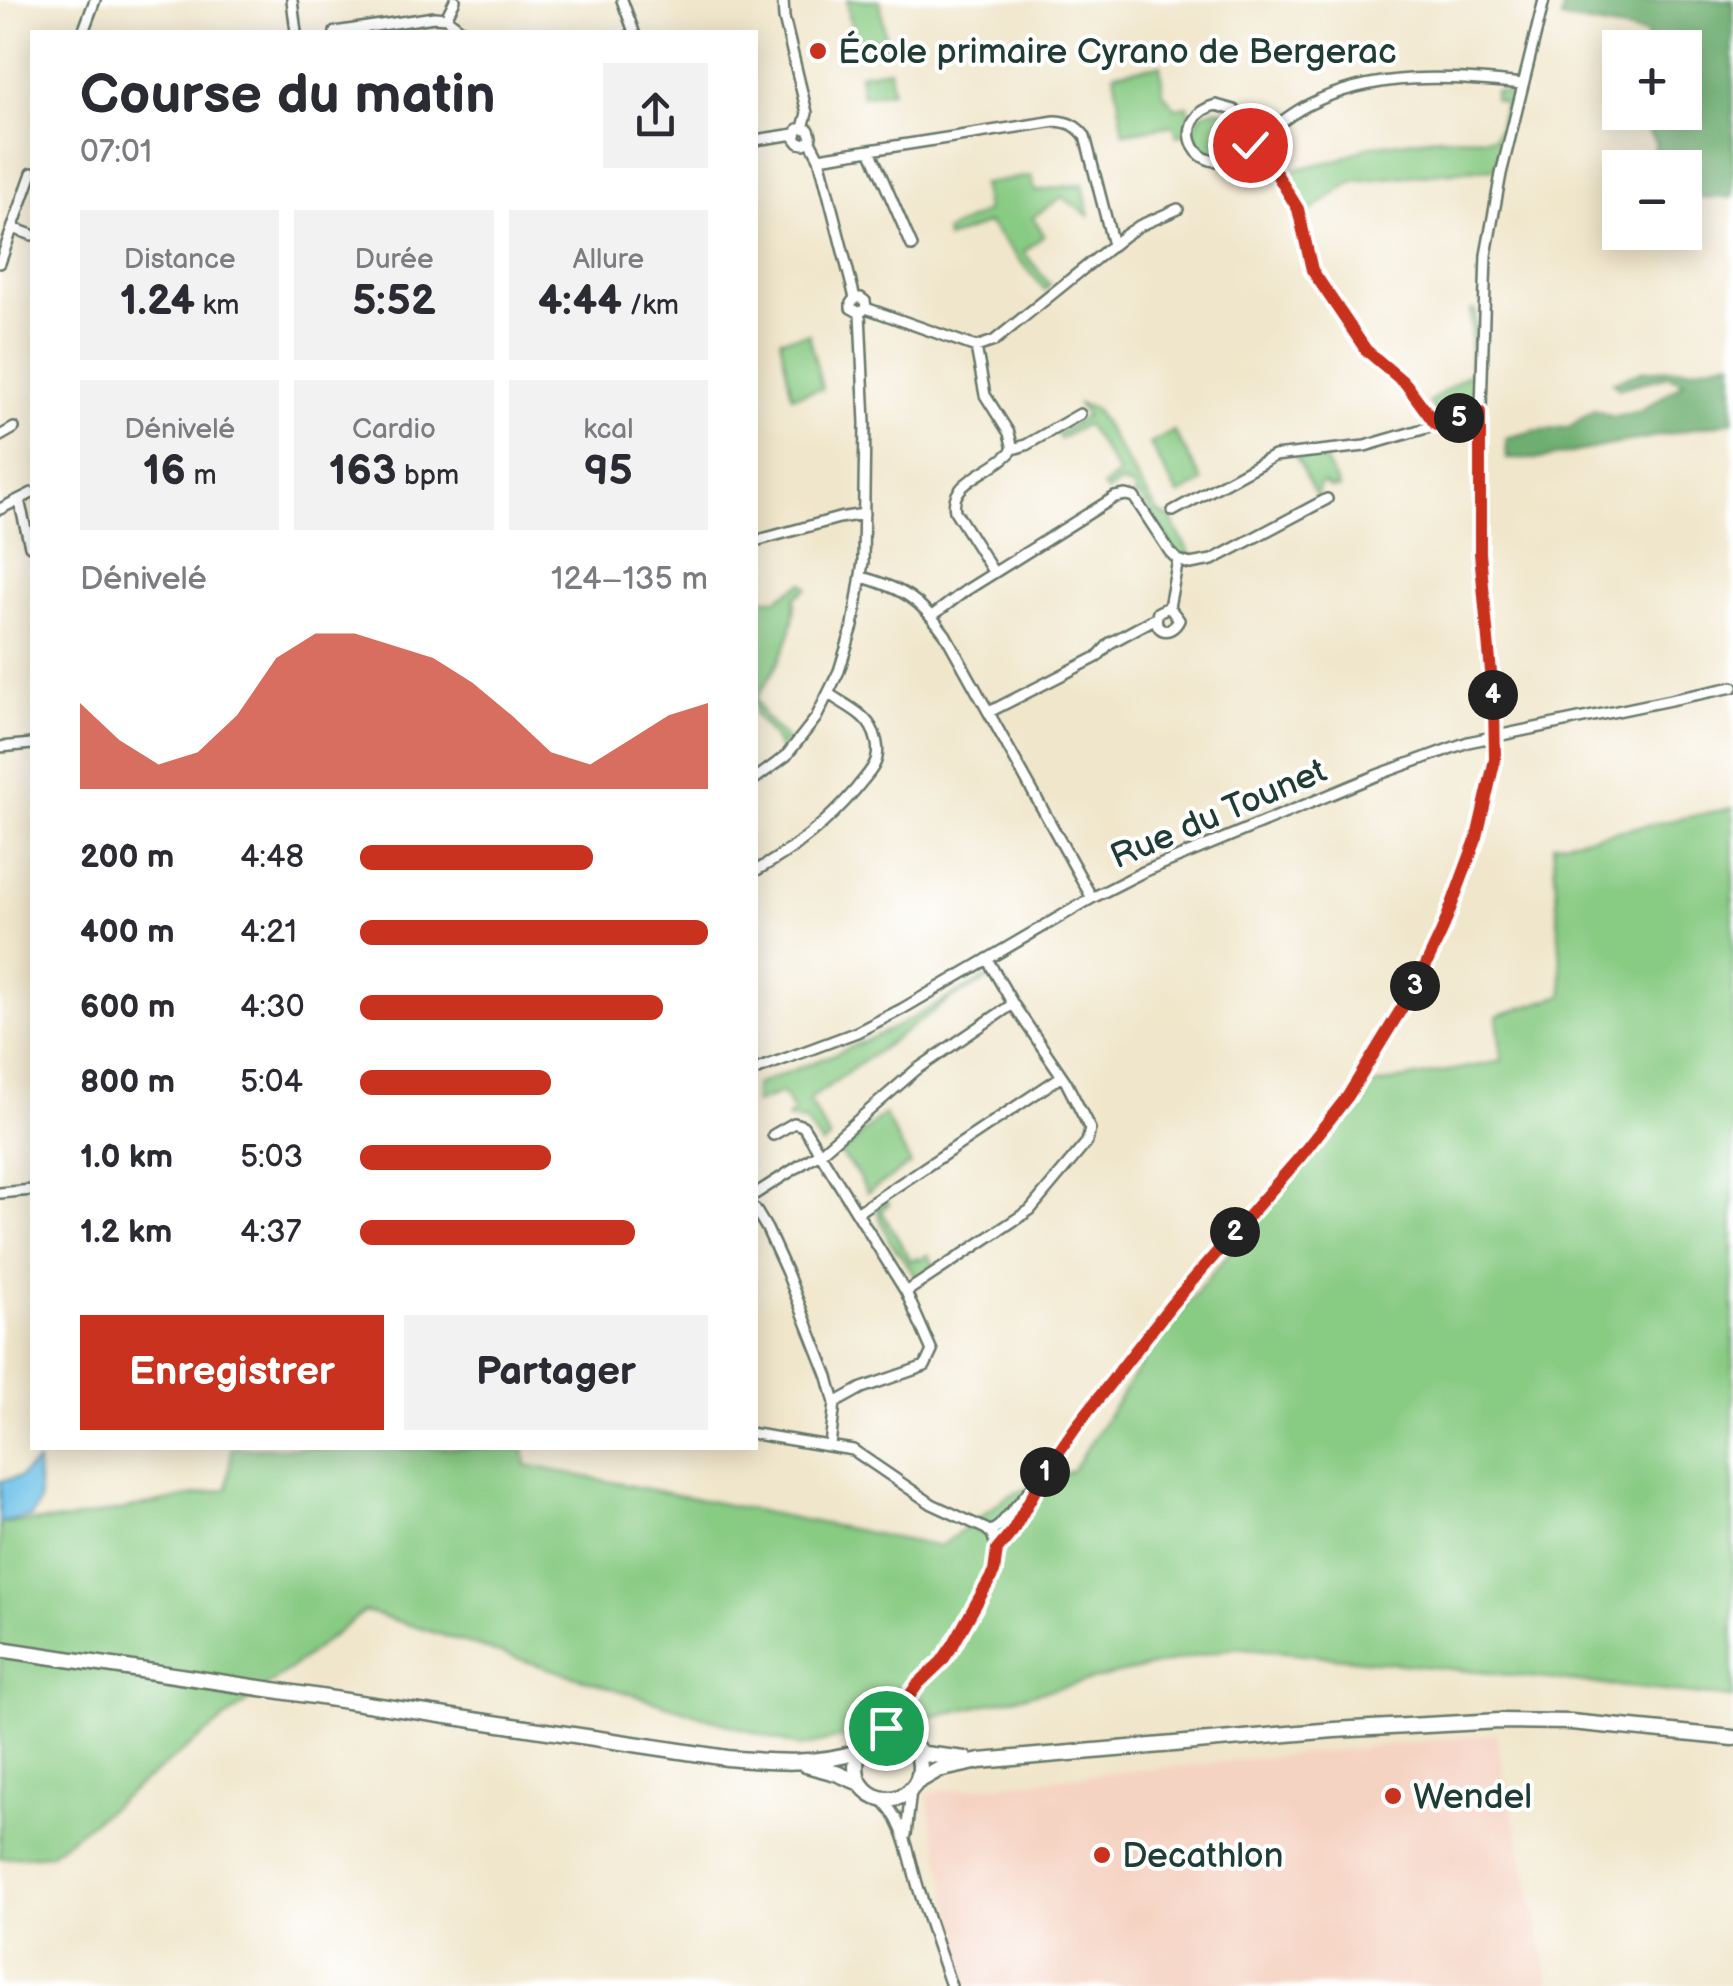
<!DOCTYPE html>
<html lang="fr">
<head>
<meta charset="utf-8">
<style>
	:root { --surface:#fff; --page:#f2f2f3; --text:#2b2b33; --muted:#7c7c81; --accent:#c8321e }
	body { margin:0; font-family:"Balsamiq Sans",sans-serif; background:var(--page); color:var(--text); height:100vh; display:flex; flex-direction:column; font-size:38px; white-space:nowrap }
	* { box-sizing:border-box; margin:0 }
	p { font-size:32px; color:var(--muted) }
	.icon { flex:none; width:55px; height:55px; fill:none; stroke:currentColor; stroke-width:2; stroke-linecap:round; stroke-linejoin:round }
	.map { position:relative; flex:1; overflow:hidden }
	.side { position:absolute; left:30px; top:30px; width:728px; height:1420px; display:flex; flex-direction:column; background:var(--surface); border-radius:0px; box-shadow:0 5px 25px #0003 }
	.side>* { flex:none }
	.buttons { position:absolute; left:1602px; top:30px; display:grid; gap:20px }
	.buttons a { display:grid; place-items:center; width:100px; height:100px; border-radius:0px; background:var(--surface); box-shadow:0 5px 25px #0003; font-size:50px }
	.pin { position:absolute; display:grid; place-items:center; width:85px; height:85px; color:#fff; margin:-42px; border:5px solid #fff; border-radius:50%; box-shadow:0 2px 10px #0007 }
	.km { position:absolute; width:50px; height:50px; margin:-25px; border-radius:50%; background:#222; color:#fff; font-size:28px; line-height:50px; text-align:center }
	.round { display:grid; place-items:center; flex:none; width:105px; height:105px; border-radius:0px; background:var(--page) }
	.head { display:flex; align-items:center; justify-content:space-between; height:170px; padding:0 50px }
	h1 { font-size:55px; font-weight:700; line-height:75px }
	.figures { display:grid; grid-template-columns:repeat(3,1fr); gap:15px; height:170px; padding:10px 50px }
	.figures div { display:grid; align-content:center; border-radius:0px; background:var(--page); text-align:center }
	.figures b { font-size:42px; font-weight:700 }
	.figures small { font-size:28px; font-weight:400 }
	.figures p { font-size:28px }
	.chart { height:280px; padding:20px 50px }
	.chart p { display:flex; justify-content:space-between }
	.chart svg { width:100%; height:180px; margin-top:10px; fill:var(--accent); opacity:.7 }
	.action { display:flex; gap:20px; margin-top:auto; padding:20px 50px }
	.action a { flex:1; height:115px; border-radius:0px; background:var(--accent); color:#fff; font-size:40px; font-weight:700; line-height:115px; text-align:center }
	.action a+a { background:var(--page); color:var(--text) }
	ul { padding:0 50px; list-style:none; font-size:32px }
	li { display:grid; grid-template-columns:160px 120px 1fr; align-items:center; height:75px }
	li i { height:25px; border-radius:12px; background:var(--accent) }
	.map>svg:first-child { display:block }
	.built { fill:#f5d3c2 }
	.green { fill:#88cb83; stroke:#54845c; stroke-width:2.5 }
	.forest { fill:#6eaf71; stroke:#467652; stroke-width:2.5 }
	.water { fill:#6cc1e8; stroke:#467f8e; stroke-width:2.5 }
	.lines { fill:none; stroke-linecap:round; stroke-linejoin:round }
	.street-casing { stroke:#687869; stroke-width:14 }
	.primary-casing { stroke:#687869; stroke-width:19 }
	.street { stroke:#fff; stroke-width:9 }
	.primary { stroke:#fff; stroke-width:14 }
	.route-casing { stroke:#fff; stroke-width:20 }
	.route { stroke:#c8321e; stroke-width:12 }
	.poi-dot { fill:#c8321e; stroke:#fff; stroke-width:4 }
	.labels { text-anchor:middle; stroke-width:8; stroke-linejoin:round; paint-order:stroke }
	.poi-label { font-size:35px; fill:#1f3d34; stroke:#fff; text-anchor:start }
	.street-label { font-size:35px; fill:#1f3d34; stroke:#fff }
</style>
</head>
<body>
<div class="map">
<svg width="1733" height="1986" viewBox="0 0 1733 1986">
	<rect width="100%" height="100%" fill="#fff"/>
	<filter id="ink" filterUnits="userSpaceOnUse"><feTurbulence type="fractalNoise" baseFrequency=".01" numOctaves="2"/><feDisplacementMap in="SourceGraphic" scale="20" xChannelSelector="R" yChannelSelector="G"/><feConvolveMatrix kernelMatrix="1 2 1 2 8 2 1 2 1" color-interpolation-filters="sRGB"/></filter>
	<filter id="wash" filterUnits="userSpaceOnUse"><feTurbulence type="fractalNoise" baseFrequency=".0048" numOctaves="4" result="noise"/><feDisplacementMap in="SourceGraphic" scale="40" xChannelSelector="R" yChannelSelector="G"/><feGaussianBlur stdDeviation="2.25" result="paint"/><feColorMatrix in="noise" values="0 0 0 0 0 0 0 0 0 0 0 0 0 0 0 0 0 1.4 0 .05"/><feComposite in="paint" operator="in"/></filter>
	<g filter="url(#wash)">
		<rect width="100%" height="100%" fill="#f0e6cb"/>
		<path class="built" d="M 1496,1734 L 1551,1986 L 967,1986 L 926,1792 Z"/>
		<path class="green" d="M 847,0 L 880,0 L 887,49 L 855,53 Z
			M 1160,65 L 1163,92 L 1175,108 L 1188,106 L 1190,117 L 1184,133 L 1177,136 L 1174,125 L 1124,133 L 1114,73 Z
			M 889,69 L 892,91 L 862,96 L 859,74 Z
			M 1495,91 L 1506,93 L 1512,102 L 1496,168 L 1353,181 L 1308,213 L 1282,172 L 1338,160 L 1367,147 L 1399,142 L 1438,137 L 1494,138 L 1499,127 L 1504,103 L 1494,99 Z
			M 1217,109 C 1233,114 1242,125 1248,140 C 1226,156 1198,168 1193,130 L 1202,114 Z
			M 1031,176 L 1035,191 L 1083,184 L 1089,216 L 1062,197 L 1033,217 L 1044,235 L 1024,252 L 1050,285 L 1045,290 L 988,223 L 947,239 L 945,232 L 986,211 L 982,184 Z
			M 1471,310 L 1476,310 L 1474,404 L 1471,408 L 1440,416 L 1437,415 L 1429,402 L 1471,372 Z
			M 809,334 L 822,389 L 792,396 L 780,339 Z
			M 1078,404 L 1094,408 L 1158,512 L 1170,518 L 1194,561 L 1176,552 L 1142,499 L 1134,495 L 1135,488 L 1120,483 L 1107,492 L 1103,487 L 1119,474 L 1086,424 L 1060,439 L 1057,434 L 1086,416 Z
			M 1174,431 L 1203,482 L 1178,495 L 1150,444 Z
			M 1323,456 L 1339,488 L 1330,488 L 1323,483 L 1319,486 L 1317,498 L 1296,457 Z
			M 803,583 L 807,588 L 795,597 C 795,636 778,666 756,698 L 764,716 L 787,740 L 779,749 L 772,735 L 755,715 L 755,599 L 776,599 Z
			M 1733,808 L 1733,1698 L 1235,1647 L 801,1747 L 365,1611 L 50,1854 L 0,1858 L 0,1523 L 69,1520 L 227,1489 L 232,1448 L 524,1448 L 526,1465 L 940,1547 L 1008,1496 L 1072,1471 L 1152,1348 L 1363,1087 L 1502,1061 L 1497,1016 L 1563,995 L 1553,844 Z
			M 990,975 L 993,978 L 952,998 L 809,1100 L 830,1139 L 822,1145 L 805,1122 L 787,1118 L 794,1112 L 782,1093 L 755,1103 L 755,1085 L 842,1051 L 898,1026 Z
			M 884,1114 L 911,1164 L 867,1193 L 856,1172 L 840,1154 Z
			M 887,1200 L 889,1204 L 881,1210 L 911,1261 L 917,1258 L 919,1260 L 928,1255 L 936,1268 L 919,1280 L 889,1240 L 875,1205 L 879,1206 Z"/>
		<path class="forest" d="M 1565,0 L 1733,0 L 1733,197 L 1685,198 L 1685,168 L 1654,167 L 1640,162 L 1637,154 L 1654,152 L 1656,142 L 1634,113 L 1685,112 L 1685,48 L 1645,47 L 1647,34 L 1561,19 Z
			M 1733,360 L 1733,421 L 1540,459 L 1507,459 L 1506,438 L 1533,431 L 1569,427 L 1594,410 L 1613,417 L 1641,411 L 1684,382 L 1668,376 L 1619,388 L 1613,382 L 1642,371 L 1693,368 Z"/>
		<path class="water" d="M 37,1462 L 39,1502 L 31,1517 L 0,1523 L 0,1481 L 20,1477 Z"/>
	</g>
	<g filter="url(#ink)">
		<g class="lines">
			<g class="street-casing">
				<path id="street" d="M 292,0 L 296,32
					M 622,0 L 634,32
					M 783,0 L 784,18 L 807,113 L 803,128 L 798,129 L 795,138 L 799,143 L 804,144 L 810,141 L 811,136 L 809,130 L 803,128
					M 446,18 L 464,32
					M 446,18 L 455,0
					M 83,32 L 95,0
					M 335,32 L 434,17 L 446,18
					M 1216,105 L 1234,110 L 1256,141 C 1248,147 1238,155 1229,158 C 1192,174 1171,116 1216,105 Z
					M 755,140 L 795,134
					M 810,141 L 819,158 L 855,298 L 851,303 L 851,308 L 860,313 L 866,308 L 865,301 L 861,298 L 855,298
					M 870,150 L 912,246
					M 819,158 L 1055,121 C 1069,122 1076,125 1085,136 L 1113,245
					M 13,228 L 32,235
					M 0,263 L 32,173
					M 866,308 L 976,347 L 994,341 L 1124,236 L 1139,226 L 1178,209
					M 976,347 L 985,395 L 1009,433 L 1013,449 C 997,471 948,480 955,511 L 994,573
					M 1436,425 L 1407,383 L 1366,350 L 1312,270 L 1298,209 L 1256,141 C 1273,129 1289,114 1308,105 C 1374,71 1452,76 1523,84
					M 0,436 L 14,428
					M 1013,449 L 1026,445 L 1080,414
					M 19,500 L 30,546 L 32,545
					M 0,509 L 32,493
					M 1173,511 L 1274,456 L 1365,446 L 1481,412
					M 755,541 L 839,518 L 864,514
					M 862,577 C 903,589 920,599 945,634 L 1092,898
					M 1169,607 L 1179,620 C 1170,638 1151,631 1158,612 L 1169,607 L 1178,560
					M 932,616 L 965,591 L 1115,497 L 1126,495 L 1134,497 L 1170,552 L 1178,560 L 1190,564 L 1212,560 L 1327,499
					M 989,712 L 1097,657 L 1110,643 L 1156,618
					M 0,747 L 32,744
					M 755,779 L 786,756 L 816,718 L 839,671 L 853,626 L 863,562 L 865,423 L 860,313
					M 755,871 C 794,850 827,823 856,789 C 863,779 875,769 877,757 C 879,748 876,735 871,727 C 862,712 843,704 829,694
					M 755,1070 L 857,1032 L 902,1009 L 1092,898 L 1143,872 L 1380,774 L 1468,742 L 1733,687
					M 773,1135 L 794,1123 L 803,1126 L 906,1292 L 932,1351 L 925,1366 L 862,1388 L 835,1403
					M 0,1193 L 32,1190
					M 755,1194 L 821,1152 L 916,1070 L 1013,1004
					M 755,1209 L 767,1229 L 787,1273 L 828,1377 L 835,1403 L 830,1445
					M 858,1212 L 1062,1076
					M 906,1292 L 1030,1210 L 1087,1142 L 1090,1129 L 1066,1082 L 1013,1004 L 987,959
					M 755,1434 L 853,1450 L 932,1504 L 986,1529 L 992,1534 L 997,1549
					M 990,1532 L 999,1526 L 1033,1486
					M 903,1709 L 904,1731 L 909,1742
					M 877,1736 L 886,1729 L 918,1684 L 942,1661 L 953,1645 L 994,1572 L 997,1549 L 1011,1532 L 1047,1469 L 1076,1427 L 1171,1305 L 1300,1157 L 1348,1096 L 1419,980 L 1442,931 L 1477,837 L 1495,759 L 1493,705 L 1480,553 L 1478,499 L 1486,255 L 1501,174 L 1544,0
					M 880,1798 C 906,1821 909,1859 919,1890 C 929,1922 940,1954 951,1986
					M 906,1835 L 911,1790"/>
			</g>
			<g class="primary-casing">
				<path id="primary" d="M 0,1649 L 727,1758 C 771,1762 817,1766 860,1751
					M856 1767a32 32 0 1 1 64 0a32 32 0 1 1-64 0Z
					M 916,1749 L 924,1754 L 965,1759
					M 806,1765 L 836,1773 L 860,1783
					M 917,1782 L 938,1770 L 980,1761 L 1334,1730 L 1500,1721 L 1571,1722 L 1733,1738"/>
			</g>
			<use href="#street" class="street"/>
			<use href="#primary" class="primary"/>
		</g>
	</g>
	<g class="lines" filter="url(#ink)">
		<g class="route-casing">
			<path id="route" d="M 886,1728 L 918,1684 L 942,1661 L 953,1645 L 994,1572 L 997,1550 L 1012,1532 L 1047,1469 L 1076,1427 L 1171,1305 L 1300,1157 L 1348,1096 L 1419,980 L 1442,931 L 1477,837 L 1495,759 L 1494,705 L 1480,553 L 1480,412 L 1436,425 L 1406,384 L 1366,350 L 1312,270 L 1298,209 L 1256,140 L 1250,145"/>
		</g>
		<use href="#route" class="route"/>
	</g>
	<g class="poi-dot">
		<circle cx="818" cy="51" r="10"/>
		<circle cx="1393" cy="1796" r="10"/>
		<circle cx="1102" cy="1855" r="10"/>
	</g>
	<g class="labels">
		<g class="poi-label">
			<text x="838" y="63">École primaire Cyrano de Bergerac</text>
			<text x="1413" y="1808">Wendel</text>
			<text x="1122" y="1867">Decathlon</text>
		</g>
		<g class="street-label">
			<text transform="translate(1218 813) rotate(-23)" y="12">Rue du Tounet</text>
		</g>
	</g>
</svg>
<div class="buttons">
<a>+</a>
<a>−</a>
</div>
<div class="pin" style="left:886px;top:1728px;background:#1e9e55"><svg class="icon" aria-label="arrive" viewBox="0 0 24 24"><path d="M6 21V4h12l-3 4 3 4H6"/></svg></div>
<div class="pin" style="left:1250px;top:145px;background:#d93025"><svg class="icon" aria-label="check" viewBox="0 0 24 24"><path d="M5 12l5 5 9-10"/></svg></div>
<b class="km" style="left:1045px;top:1472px">1</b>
<b class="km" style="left:1235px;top:1232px">2</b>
<b class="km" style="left:1415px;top:986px">3</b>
<b class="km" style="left:1493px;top:695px">4</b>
<b class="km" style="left:1459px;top:418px">5</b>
<section class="side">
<div class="head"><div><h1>Course du matin</h1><p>07:01</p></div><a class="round"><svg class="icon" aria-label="share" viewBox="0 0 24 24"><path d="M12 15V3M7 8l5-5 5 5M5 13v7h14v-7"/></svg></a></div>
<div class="figures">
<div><p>Distance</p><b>1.24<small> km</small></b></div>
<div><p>Durée</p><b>5:52</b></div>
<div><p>Allure</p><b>4:44<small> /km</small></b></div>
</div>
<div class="figures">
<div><p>Dénivelé</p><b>16<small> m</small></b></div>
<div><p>Cardio</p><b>163<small> bpm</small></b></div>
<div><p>kcal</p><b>95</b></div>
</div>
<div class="chart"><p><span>Dénivelé</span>124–135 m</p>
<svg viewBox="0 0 160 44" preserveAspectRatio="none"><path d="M0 44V23L10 32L20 38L30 35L40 26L50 12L60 6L70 6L80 9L90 12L100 18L110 26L120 35L130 38L140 32L150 26L160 23V44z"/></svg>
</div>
<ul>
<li><b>200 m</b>4:48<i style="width:67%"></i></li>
<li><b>400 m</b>4:21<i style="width:100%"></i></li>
<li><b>600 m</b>4:30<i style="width:87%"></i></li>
<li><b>800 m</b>5:04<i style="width:55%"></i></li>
<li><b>1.0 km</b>5:03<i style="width:55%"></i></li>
<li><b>1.2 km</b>4:37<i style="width:79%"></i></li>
</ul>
<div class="action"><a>Enregistrer</a><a>Partager</a></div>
</section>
</div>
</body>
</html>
